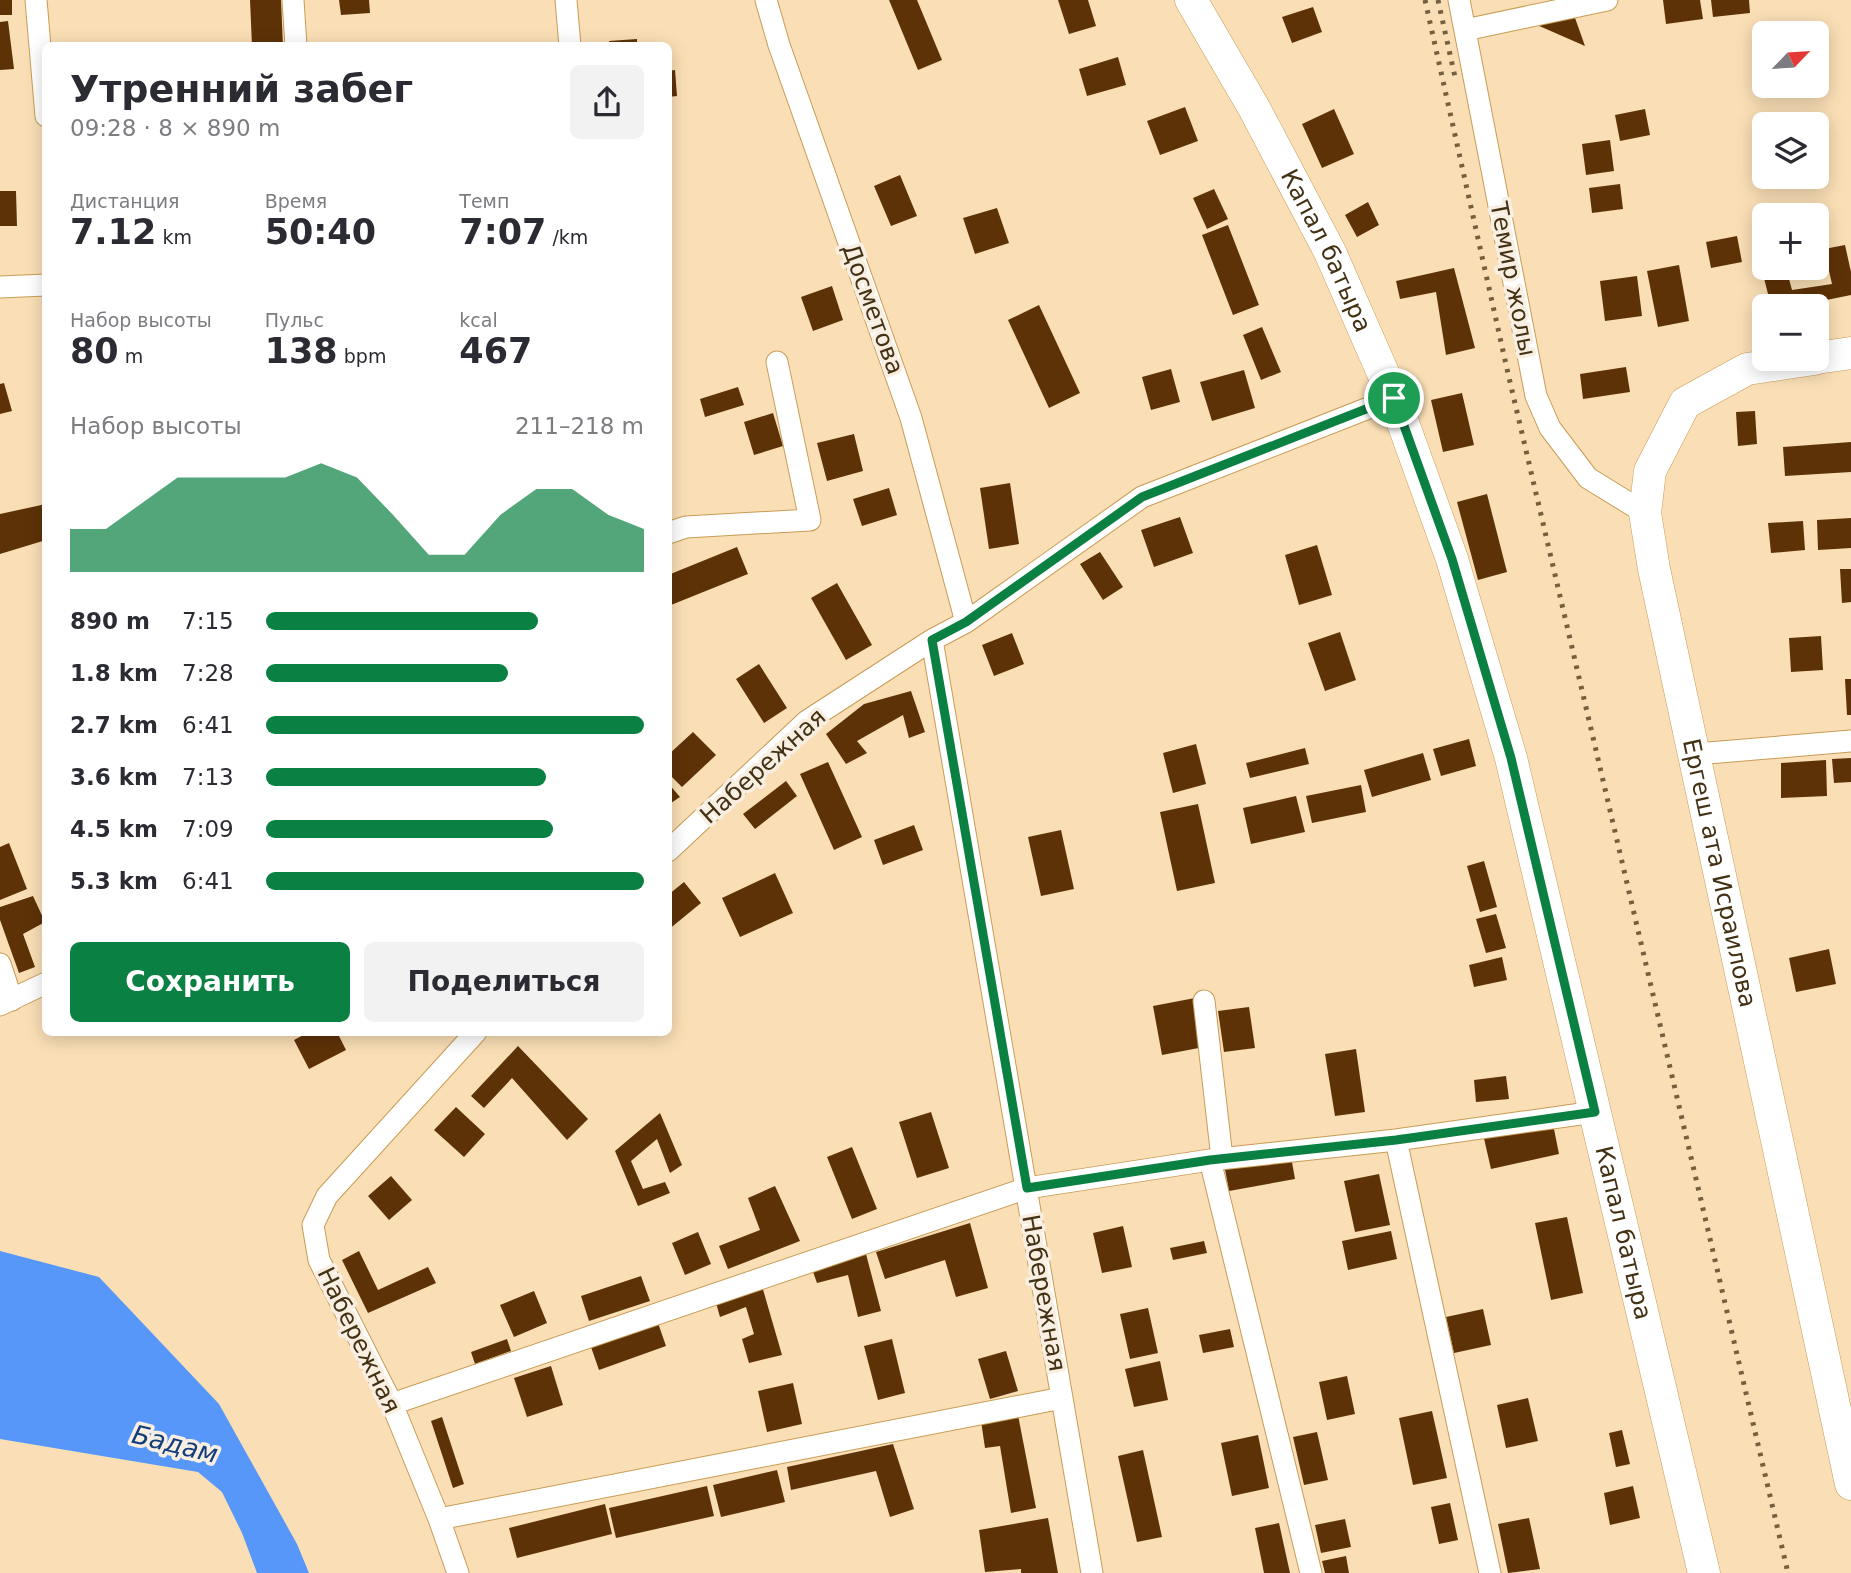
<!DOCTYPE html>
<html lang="ru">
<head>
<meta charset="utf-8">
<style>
	:root { --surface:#fff; --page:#f2f2f3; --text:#2b2b33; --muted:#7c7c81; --accent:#0b8043 }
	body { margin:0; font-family:"DejaVu Sans",sans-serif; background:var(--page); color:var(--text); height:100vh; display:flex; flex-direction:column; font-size:26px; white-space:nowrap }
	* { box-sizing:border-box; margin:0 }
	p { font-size:23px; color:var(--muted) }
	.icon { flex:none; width:38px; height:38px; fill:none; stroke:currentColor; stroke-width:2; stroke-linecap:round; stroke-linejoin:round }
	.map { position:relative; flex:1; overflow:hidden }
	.details { position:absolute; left:42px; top:42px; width:630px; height:994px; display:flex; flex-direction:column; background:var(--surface); border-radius:10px; box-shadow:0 4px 18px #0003 }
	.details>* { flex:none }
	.needle { width:46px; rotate:65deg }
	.fabs { position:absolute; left:1752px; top:21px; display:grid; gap:14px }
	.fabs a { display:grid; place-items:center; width:77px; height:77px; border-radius:10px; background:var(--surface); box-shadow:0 4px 18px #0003; font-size:35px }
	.pin { position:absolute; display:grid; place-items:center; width:60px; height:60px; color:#fff; margin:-30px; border:4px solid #fff; border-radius:50%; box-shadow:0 2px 7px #0007 }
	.round { display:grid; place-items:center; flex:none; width:74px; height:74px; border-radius:10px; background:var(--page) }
	.headline { display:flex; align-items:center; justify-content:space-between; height:119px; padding:0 28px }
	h1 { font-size:38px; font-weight:600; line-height:52px }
	.metrics { display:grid; grid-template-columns:repeat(3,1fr); gap:10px; height:119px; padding:7px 28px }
	.metrics div { display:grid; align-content:center }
	.metrics b { font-size:35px; font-weight:600 }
	.metrics small { font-size:19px; font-weight:400 }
	.metrics p { font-size:19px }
	.chart { height:196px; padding:14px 28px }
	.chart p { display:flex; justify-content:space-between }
	.chart svg { width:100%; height:126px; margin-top:7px; fill:var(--accent); opacity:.7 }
	.action { display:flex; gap:14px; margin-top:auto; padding:14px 28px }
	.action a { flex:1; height:80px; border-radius:10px; background:var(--accent); color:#fff; font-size:28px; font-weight:600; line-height:80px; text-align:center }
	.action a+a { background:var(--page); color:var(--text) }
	ul { padding:0 28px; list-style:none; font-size:23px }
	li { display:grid; grid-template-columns:112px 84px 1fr; align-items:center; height:52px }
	li i { height:18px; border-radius:9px; background:var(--accent) }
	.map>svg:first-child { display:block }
	.water { fill:#5697f9 }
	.building { fill:#5e3207 }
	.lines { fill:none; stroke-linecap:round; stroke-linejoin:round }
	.minor-casing { stroke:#c79c55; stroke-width:23 }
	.secondary-casing { stroke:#c79c55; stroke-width:33 }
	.minor { stroke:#fff; stroke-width:21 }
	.secondary { stroke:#fff; stroke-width:32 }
	.rail { stroke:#745f3e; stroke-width:5; stroke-dasharray:3.5 7; stroke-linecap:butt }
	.route-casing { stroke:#fff; stroke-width:14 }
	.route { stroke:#0b8043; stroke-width:9 }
	.labels { text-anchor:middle; stroke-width:7; stroke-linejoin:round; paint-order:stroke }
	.street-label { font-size:24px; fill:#433113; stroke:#f8efe2 }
	.water-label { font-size:26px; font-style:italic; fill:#133d7b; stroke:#f8efe2 }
</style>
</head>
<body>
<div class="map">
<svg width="1851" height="1573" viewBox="0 0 1851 1573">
	<rect width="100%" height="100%" fill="#fadfb6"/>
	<path class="water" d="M 0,1251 L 99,1277 L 219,1404 L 297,1544 L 309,1573 L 257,1573 L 242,1533 L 222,1492 L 198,1472 L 0,1439 Z"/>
	<path class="building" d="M 0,0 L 12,0 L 12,15 L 0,15 Z
		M 250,0 L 281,0 L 283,46 L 252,46 Z
		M 339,0 L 369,0 L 370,13 L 341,15 Z
		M 889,0 L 917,0 L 942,60 L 918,70 Z
		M 1058,0 L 1088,0 L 1096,26 L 1069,34 Z
		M 1663,0 L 1700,0 L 1703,19 L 1666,24 Z
		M 1711,0 L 1749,0 L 1750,13 L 1713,17 Z
		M 1313,7 L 1322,32 L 1292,43 L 1282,17 Z
		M 1574,15 L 1585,46 L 1537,25 Z
		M 8,21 L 14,69 L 0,70 L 0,22 Z
		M 637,39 L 637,46 L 610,46 L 609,41 Z
		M 1118,57 L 1126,85 L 1087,96 L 1079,69 Z
		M 675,70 L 677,96 L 668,97 L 668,71 Z
		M 1185,107 L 1198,141 L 1160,155 L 1147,121 Z
		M 1334,109 L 1354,154 L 1322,168 L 1302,124 Z
		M 1645,109 L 1650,135 L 1620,141 L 1615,115 Z
		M 1610,140 L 1614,171 L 1586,175 L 1582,144 Z
		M 900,175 L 917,216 L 891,226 L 874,186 Z
		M 1620,184 L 1623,209 L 1592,213 L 1589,188 Z
		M 1214,189 L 1228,219 L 1207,229 L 1193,198 Z
		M 0,191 L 16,191 L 17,226 L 0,226 Z
		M 1368,202 L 1379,225 L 1357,237 L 1345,215 Z
		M 997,208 L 1009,243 L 975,254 L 963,218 Z
		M 1228,225 L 1259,305 L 1233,315 L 1202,235 Z
		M 1737,236 L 1742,262 L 1711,268 L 1706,242 Z
		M 1845,245 L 1851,272 L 1851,295 L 1797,306 L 1771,306 L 1760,262 L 1764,261 L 1764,268 L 1786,268 L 1792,290 L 1832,284 L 1824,249 Z
		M 1679,265 L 1689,321 L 1658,327 L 1647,271 Z
		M 1454,268 L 1475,348 L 1446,355 L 1436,292 L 1400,299 L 1396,281 Z
		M 1637,276 L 1642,316 L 1605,321 L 1600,281 Z
		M 832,286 L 843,320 L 813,331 L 801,297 Z
		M 1039,305 L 1080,393 L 1049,408 L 1008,320 Z
		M 1262,327 L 1281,372 L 1261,380 L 1243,335 Z
		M 1626,367 L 1630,392 L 1583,399 L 1580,374 Z
		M 1171,369 L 1180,402 L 1151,410 L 1142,377 Z
		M 1244,370 L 1255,408 L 1212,421 L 1200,382 Z
		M 4,383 L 12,411 L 0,414 L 0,384 Z
		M 738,387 L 744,405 L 705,417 L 700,399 Z
		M 1462,393 L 1474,445 L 1443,452 L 1431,400 Z
		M 1755,411 L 1757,444 L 1738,446 L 1736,412 Z
		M 773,413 L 783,446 L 754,455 L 744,422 Z
		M 854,434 L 863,471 L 827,481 L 817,443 Z
		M 1851,442 L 1851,472 L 1785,476 L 1783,447 Z
		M 1010,483 L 1019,544 L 989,549 L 980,488 Z
		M 889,488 L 897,515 L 862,526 L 853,499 Z
		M 1487,494 L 1507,572 L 1478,580 L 1457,502 Z
		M 46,504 L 46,540 L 0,554 L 0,514 Z
		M 1180,517 L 1193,553 L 1154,567 L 1141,530 Z
		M 1851,518 L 1851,548 L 1818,550 L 1817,520 Z
		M 1803,521 L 1805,550 L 1771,553 L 1768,523 Z
		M 1317,545 L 1332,595 L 1299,605 L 1285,555 Z
		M 737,547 L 748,574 L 671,605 L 668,599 L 668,575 Z
		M 1100,552 L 1123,587 L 1103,600 L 1080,564 Z
		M 1840,569 L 1851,569 L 1851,602 L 1842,603 Z
		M 837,583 L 872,645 L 846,660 L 811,598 Z
		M 1340,632 L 1356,680 L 1325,691 L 1308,643 Z
		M 1012,633 L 1024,664 L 994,676 L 982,645 Z
		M 1821,636 L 1823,670 L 1791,672 L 1789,638 Z
		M 759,664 L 787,708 L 764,723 L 736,679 Z
		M 1845,679 L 1851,679 L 1851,715 L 1847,715 Z
		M 911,691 L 925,732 L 909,738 L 903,715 L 857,741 L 867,753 L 846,764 L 826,734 L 864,704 Z
		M 693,732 L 716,755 L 682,787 L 668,773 L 668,755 Z
		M 1469,739 L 1476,766 L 1441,776 L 1433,749 Z
		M 1196,744 L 1206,784 L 1173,793 L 1163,753 Z
		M 1305,748 L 1309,764 L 1250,778 L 1246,763 Z
		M 1423,753 L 1431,780 L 1372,797 L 1364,770 Z
		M 1851,758 L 1851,782 L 1834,783 L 1832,759 Z
		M 1826,760 L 1827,796 L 1781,798 L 1781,763 Z
		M 828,762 L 862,837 L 834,850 L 800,774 Z
		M 786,781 L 797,796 L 755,829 L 743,814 Z
		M 668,783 L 680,797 L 668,805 Z
		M 1361,785 L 1366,812 L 1312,823 L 1306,796 Z
		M 1296,796 L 1305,832 L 1251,844 L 1243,808 Z
		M 1198,804 L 1215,883 L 1177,891 L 1160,812 Z
		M 914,825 L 923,850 L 883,865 L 874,840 Z
		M 1061,830 L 1074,889 L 1041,896 L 1028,837 Z
		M 9,843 L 27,889 L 0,900 L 0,847 Z
		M 1484,861 L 1497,907 L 1480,912 L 1467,866 Z
		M 775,873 L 793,913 L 740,937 L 722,898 Z
		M 684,882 L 701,903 L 668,930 L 668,895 Z
		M 33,896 L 45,922 L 23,934 L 35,967 L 19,973 L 0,920 L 0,907 Z
		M 1496,914 L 1506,948 L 1486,953 L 1476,919 Z
		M 1829,949 L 1836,984 L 1796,992 L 1789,958 Z
		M 1502,957 L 1507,980 L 1474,987 L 1469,965 Z
		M 1195,998 L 1204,1047 L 1162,1055 L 1153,1006 Z
		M 1249,1007 L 1255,1048 L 1224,1052 L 1218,1011 Z
		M 309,1032 L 337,1032 L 346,1050 L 309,1069 L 294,1040 Z
		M 518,1046 L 588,1119 L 567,1140 L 512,1078 L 484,1108 L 471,1096 Z
		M 1356,1049 L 1365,1112 L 1335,1116 L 1325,1054 Z
		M 1506,1076 L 1509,1099 L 1476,1102 L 1474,1080 Z
		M 456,1107 L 485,1134 L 464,1157 L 434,1130 Z
		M 931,1112 L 949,1168 L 917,1178 L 899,1122 Z
		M 660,1113 L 682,1165 L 670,1173 L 657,1139 L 631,1161 L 643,1189 L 665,1182 L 670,1193 L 638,1206 L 615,1151 Z
		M 1552,1119 L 1559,1154 L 1491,1169 L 1483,1134 Z
		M 852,1147 L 877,1209 L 852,1219 L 827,1157 Z
		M 1290,1151 L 1295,1179 L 1229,1191 L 1224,1164 Z
		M 1379,1174 L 1390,1225 L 1355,1232 L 1344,1181 Z
		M 391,1176 L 412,1200 L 389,1220 L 368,1196 Z
		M 775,1186 L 800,1241 L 728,1269 L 719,1246 L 760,1230 L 748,1198 Z
		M 1567,1217 L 1583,1293 L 1551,1300 L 1535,1223 Z
		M 970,1223 L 988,1288 L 956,1297 L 945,1260 L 885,1279 L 876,1252 Z
		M 1123,1226 L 1132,1267 L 1102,1273 L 1093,1233 Z
		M 1391,1231 L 1397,1259 L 1348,1270 L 1342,1241 Z
		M 698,1232 L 711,1264 L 685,1275 L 672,1243 Z
		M 1204,1241 L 1207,1253 L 1173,1260 L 1170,1248 Z
		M 359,1251 L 378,1290 L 428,1267 L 436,1283 L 368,1313 L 342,1260 Z
		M 866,1254 L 881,1311 L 858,1317 L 848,1275 L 817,1283 L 812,1269 Z
		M 641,1276 L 650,1301 L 589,1321 L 581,1296 Z
		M 762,1286 L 782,1355 L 749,1363 L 742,1339 L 754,1334 L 746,1307 L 720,1317 L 716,1303 Z
		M 534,1291 L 547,1323 L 514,1337 L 500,1305 Z
		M 1148,1308 L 1158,1353 L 1130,1359 L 1120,1314 Z
		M 1483,1309 L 1491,1345 L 1454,1353 L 1446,1317 Z
		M 658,1323 L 666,1346 L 599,1370 L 591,1347 Z
		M 1230,1329 L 1234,1347 L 1203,1353 L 1199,1335 Z
		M 507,1339 L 511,1351 L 475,1364 L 471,1352 Z
		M 892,1339 L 905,1393 L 878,1400 L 864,1346 Z
		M 1006,1351 L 1018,1391 L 990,1399 L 978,1359 Z
		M 1160,1361 L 1168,1400 L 1134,1407 L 1125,1369 Z
		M 551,1366 L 563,1405 L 527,1417 L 514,1378 Z
		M 1347,1376 L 1355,1414 L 1327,1420 L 1319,1382 Z
		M 793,1383 L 802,1424 L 767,1432 L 758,1391 Z
		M 1528,1398 L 1538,1441 L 1506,1448 L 1497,1405 Z
		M 1432,1411 L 1447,1478 L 1413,1485 L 1399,1418 Z
		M 1018,1415 L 1036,1508 L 1011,1513 L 1000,1446 L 985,1448 L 981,1421 Z
		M 442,1417 L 464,1484 L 453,1488 L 431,1421 Z
		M 1622,1430 L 1630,1464 L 1616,1467 L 1609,1433 Z
		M 1317,1432 L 1328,1480 L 1304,1485 L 1293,1437 Z
		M 1258,1435 L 1269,1488 L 1232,1496 L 1221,1443 Z
		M 893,1444 L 914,1509 L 890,1517 L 876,1471 L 791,1490 L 787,1467 Z
		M 1143,1450 L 1162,1537 L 1137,1542 L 1118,1456 Z
		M 777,1470 L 785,1502 L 721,1517 L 713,1485 Z
		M 707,1486 L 714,1516 L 616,1538 L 609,1508 Z
		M 1633,1486 L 1640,1518 L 1610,1525 L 1604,1493 Z
		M 1450,1503 L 1458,1540 L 1439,1544 L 1431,1507 Z
		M 605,1504 L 612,1534 L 517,1558 L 509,1528 Z
		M 1048,1518 L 1058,1573 L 1021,1573 L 1021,1569 L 985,1572 L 979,1530 Z
		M 1529,1518 L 1540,1569 L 1508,1573 L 1498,1524 Z
		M 1345,1519 L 1351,1547 L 1321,1553 L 1315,1525 Z
		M 1279,1523 L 1290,1573 L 1264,1573 L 1255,1528 Z
		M 1346,1556 L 1349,1573 L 1325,1573 L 1322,1561 Z"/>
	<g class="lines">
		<g class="minor-casing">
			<path id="minor" d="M 36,0 L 46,116
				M 293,0 L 296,46
				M 566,0 L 570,46
				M 766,0 L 779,45 L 911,418 L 966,622
				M 1459,0 L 1536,396 L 1550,428 L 1588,478 L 1645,513
				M 1465,30 L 1607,0
				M 0,287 L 46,285
				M 668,533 L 686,527 L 810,520 L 777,362
				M 932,640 L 1092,1573
				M 1696,754 L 1851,741
				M 668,851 L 807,721 L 932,640 L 966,622 L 1142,497 L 1394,398
				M 0,964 L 12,1000
				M 1204,1001 L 1222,1158
				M 0,1005 L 46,983
				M 1396,1140 L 1490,1573
				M 1210,1160 L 1311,1573
				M 392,1404 L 1027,1188 L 1210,1160 L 1396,1140 L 1595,1112
				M 439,1519 L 1062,1398
				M 458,1573 L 439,1519 L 392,1404 L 319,1260 L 313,1225 L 327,1196 L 476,1032"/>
		</g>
		<g class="secondary-casing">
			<g id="secondary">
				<path id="s1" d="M 1191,0 L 1254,108 L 1330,252 L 1394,398 L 1452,559 L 1511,758 L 1704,1573"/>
				<path d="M 1816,358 L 1851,353"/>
				<path id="s2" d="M 1814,359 L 1747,369 L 1685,403 L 1650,471 L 1645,513 L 1654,569 L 1851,1484"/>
			</g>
		</g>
		<use href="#minor" class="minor"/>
		<use href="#secondary" class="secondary"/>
		<path class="rail" d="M 1425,0 L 1507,369 L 1788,1573
			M 1438,0 L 1455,77"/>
	</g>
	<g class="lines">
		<g class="route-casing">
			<path id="route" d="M 1394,398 L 1452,559 L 1511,758 L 1595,1112 L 1396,1140 L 1210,1160 L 1027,1188 L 932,640 L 966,622 L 1142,497 Z"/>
		</g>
		<use href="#route" class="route"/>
	</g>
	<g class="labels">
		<g class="street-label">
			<text dy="8" stroke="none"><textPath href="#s1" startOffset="285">Капал батыра</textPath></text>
			<text transform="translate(1513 279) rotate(79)" y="8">Темир жолы</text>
			<text transform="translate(873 309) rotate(70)" y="8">Досметова</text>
			<text transform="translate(763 766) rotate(-42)" y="8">Набережная</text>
			<text dy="8" stroke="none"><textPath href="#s2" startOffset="625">Ергеш ата Исраилова</textPath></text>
			<text dy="8" stroke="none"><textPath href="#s1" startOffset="1314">Капал батыра</textPath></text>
			<text transform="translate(1044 1293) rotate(80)" y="8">Набережная</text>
			<text transform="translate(359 1340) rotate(64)" y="8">Набережная</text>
		</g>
		<g class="water-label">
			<text transform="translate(175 1444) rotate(14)" y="9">Бадам</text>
		</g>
	</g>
</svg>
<div class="fabs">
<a><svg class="needle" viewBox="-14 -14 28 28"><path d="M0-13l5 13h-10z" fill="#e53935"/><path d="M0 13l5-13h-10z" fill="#7c7c81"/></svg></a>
<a><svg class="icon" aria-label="layers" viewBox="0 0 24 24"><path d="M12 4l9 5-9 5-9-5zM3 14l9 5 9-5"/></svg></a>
<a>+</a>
<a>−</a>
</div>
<div class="pin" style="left:1394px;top:398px;background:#1e9e55"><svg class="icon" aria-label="arrive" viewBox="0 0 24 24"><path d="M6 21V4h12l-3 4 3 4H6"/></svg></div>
<section class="details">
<div class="headline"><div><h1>Утренний забег</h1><p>09:28 · 8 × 890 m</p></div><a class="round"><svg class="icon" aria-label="share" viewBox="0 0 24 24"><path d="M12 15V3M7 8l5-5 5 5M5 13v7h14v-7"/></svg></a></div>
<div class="metrics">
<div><p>Дистанция</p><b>7.12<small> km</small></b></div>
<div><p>Время</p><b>50:40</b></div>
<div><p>Темп</p><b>7:07<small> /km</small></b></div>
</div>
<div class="metrics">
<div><p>Набор высоты</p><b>80<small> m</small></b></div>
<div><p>Пульс</p><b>138<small> bpm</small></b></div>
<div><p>kcal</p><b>467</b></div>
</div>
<div class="chart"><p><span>Набор высоты</span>211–218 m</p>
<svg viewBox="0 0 160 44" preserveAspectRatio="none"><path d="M0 44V29L10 29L20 20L30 11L40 11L50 11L60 11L70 6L80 11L90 24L100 38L110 38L120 24L130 15L140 15L150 24L160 29V44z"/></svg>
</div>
<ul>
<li><b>890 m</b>7:15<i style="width:72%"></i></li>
<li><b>1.8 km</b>7:28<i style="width:64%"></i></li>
<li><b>2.7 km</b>6:41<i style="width:100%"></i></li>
<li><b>3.6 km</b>7:13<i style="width:74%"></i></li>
<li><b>4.5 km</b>7:09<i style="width:76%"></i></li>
<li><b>5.3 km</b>6:41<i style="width:100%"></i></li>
</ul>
<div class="action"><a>Сохранить</a><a>Поделиться</a></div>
</section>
</div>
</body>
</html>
